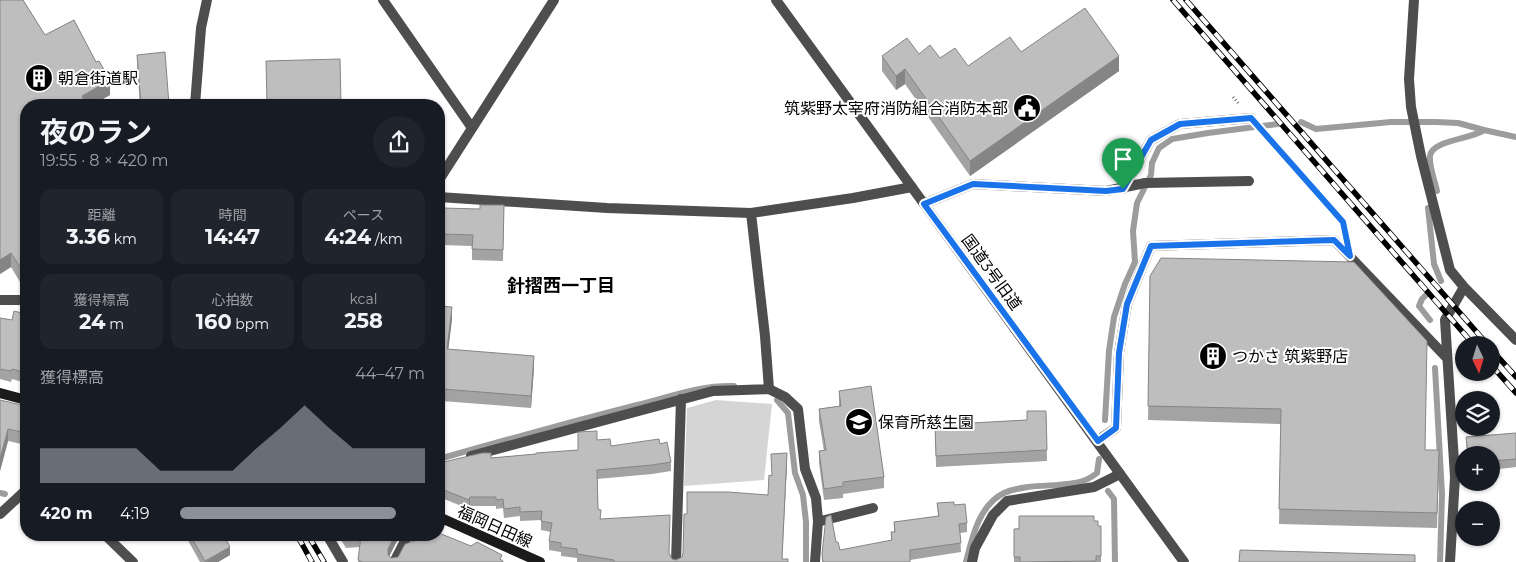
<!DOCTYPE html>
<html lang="ja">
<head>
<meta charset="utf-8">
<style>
	:root { --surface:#171b24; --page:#20242c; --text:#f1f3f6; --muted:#9ea1a6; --accent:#8c9099 }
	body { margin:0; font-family:Montserrat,"Noto Sans JP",sans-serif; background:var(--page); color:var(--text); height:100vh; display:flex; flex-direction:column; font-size:19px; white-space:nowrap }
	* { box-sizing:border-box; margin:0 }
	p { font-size:16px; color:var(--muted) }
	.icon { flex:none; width:28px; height:28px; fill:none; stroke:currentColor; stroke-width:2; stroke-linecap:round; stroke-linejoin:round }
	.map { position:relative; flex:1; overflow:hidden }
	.side { position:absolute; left:20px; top:99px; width:425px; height:442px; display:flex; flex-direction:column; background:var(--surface); border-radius:20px; box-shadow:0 1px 4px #0004 }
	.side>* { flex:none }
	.needle { width:32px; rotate:176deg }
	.tools { position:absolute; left:1455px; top:336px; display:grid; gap:10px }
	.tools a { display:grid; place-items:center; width:45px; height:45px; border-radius:50%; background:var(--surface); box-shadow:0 1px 4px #0004; font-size:25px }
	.pin { position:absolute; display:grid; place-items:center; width:42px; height:42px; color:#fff; margin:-51px -21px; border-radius:50% 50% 50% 0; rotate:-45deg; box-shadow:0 0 5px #0007 }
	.pin .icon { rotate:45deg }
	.round { display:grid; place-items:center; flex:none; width:52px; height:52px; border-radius:26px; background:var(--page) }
	.headline { display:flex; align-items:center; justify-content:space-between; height:85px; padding:0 20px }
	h1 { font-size:28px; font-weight:700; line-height:38px }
	.figures { display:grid; grid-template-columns:repeat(3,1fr); gap:8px; height:85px; padding:5px 20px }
	.figures div { display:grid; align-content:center; border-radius:12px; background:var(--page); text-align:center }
	.figures b { font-size:21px; font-weight:700 }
	.figures small { font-size:14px; font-weight:400 }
	.figures p { font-size:14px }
	.chart { height:140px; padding:10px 20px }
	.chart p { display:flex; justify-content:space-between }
	.chart svg { width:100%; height:90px; margin-top:5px; fill:var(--accent); opacity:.7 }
	ul { padding:0 20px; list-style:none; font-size:16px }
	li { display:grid; grid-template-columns:80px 60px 1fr; align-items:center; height:38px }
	li i { height:12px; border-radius:6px; background:var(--accent) }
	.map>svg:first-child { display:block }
	.green { fill:#d5d5d5 }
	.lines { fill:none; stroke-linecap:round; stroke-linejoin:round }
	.stream { stroke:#9c9c9c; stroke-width:6 }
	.path { stroke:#707070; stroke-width:3; stroke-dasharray:1 2.5; stroke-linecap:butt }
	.service { stroke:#4e4e4e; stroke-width:10 }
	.minor { stroke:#4e4e4e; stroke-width:10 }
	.tertiary { stroke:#4e4e4e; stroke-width:10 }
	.secondary { stroke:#1b1b1b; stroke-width:10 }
	.rail-casing { stroke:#000; stroke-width:5.5 }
	.rail { stroke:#fff; stroke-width:4; stroke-dasharray:11; stroke-linecap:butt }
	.wall { fill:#a3a3a3 }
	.shaded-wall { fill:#858585 }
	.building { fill:#bebebe; stroke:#858585 }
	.route-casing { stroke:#fff; stroke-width:10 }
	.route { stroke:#1a73e8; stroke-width:6 }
	.labels { text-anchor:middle; stroke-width:4; stroke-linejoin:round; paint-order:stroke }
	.poi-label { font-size:16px; fill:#000; stroke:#fff; text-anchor:start }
	.street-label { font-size:16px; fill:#000; stroke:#fff }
	.neighbourhood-label { font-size:18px; font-weight:bold; fill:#000; stroke:#fff }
</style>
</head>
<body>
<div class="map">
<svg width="1516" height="562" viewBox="0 0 1516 562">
	<rect width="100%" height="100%" fill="#fff"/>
	<path class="green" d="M 716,400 L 772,404 L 764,480 L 684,486 L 687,408 Z"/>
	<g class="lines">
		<path class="stream" d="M 1301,122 L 1316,129 L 1391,122 L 1436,122 L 1458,123 L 1484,130
			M 1437,191 C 1435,181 1429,167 1430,156 C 1432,140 1472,139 1484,130 L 1516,137
			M 1428,208 L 1434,264 L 1441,281
			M 1426,295 L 1422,299 L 1419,306 L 1430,320
			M 1435,368 L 1442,494 L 1440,562
			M 777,400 L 788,413 L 795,473 L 803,495 L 806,522 L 806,562
			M 1105,420 L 1109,351 L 1114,317 L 1125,284 L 1135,262 L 1133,231 L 1137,203 L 1151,175 L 1152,163 L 1159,148 L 1172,139 L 1208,133 L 1278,124
			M 439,459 C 505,440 571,422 637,405 C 670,397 699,385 734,386
			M 1108,491 L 1114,499 L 1115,562
			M 0,493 L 5,494
			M 966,562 C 972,538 979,505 1004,493 C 1020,486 1040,486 1057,485 C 1074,483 1083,484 1097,473 L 1099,459"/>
		<path class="path" d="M 1233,97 L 1240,105
			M 1260,129 L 1343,222 L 1344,229"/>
		<path class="service" d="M 383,0 L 472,128
			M 439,180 L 554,0
			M 1123,189 L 1151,140 L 1180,124 L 1251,118
			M 0,300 L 26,300
			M 471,456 L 713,391 L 769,389
			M 0,514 L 26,490
			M 821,521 L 873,508
			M 105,535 L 133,562
			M 327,535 L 343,562
			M 394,562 L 408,535
			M 676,562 L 681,399
			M 815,562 L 818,521 L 816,498 L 805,469 L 798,409 L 785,397 L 769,389 L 765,336 L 751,213 L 853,198 L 912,187
			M 972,562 L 975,548 L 993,515 L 1007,501 L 1094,487 L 1120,474"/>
		<path class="minor" d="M 1414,0 L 1409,79 L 1411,107 L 1421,156 L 1450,270 L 1464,287 L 1516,340
			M 195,105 L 201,28 L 207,0
			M 439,197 L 607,208 L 751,213
			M 924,204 L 973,184 L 1106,191 L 1145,183 L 1249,181
			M 1097,441 L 1116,428 L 1119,353 L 1127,304 L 1151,246 L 1334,240 L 1447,358
			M 1450,562 L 1455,477 L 1445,320 L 1464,287"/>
		<path class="tertiary" d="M 776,0 L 1184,562"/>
		<path class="secondary" d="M 0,393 L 26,400
			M 439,517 L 540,562"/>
		<g class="rail-casing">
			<path id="rail" d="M 1173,0 L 1474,345
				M 1186,0 L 1488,345
				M 1491,349 L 1516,377
				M 1491,365 L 1516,393
				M 297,535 L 312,562
				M 308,535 L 324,562"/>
		</g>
		<use href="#rail" class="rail"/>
	</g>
	<path class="wall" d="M 0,0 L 23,0 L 45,35 L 74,20 L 96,62 L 99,61 L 110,80 L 110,95 L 92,105 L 26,105 L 26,278 L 20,282 L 11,267 L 0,274 Z
		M 1021,52 L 1119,71 L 970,176 L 905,84 L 896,90 L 882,71 L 882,56 L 919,54 L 940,58 L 968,66 Z
		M 137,55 L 169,105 L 140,105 L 137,66 Z
		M 504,205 L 503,261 L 472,260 L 472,246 L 442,245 L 442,234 L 480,209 Z
		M 1150,276 L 1425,450 L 1439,465 L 1437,528 L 1279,524 L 1281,424 L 1148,420 Z
		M 439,306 L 452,319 L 448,349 L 534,368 L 531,408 L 442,401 L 441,407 L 439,406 Z
		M 26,314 L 26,383 L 12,379 L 11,382 L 0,379 L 0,318 L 12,320 Z
		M 839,391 L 884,477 L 884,488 L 843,494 L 843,498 L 824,500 L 819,463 L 819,451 L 824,451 L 819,421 L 819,409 L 839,406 Z
		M 0,400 L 26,406 L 26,445 L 8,441 L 0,471 Z
		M 1046,411 L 1047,461 L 936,467 L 935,425 L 1027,420 Z
		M 1516,433 L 1516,467 L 1491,470 L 1491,455 L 1467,455 L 1466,437 Z
		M 597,440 L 611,446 L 660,444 L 671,462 L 671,471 L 652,474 L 597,479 L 598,509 L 601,519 L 669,554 L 672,559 L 676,560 L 682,557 L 683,553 L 687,514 L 768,495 L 772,476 L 787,462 L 782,559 L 788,562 L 577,562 L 577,558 L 561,556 L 561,552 L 549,550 L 549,541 L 551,532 L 541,530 L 541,520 L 520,521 L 520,516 L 504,518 L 503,508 L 496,509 L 496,506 L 470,506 L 469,509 L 439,497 L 439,463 L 578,450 Z
		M 937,503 L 954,505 L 967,523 L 967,532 L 960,533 L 961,552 L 910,560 L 910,562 L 822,562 L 822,554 L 836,542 L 840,550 L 891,541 L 891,532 L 894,532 L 894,522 L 938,516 Z
		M 1094,521 L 1098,526 L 1101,526 L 1101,562 L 1014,562 L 1014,529 Z
		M 185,535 L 224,535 L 230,555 L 218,562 L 200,562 Z
		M 338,535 L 400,535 L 389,556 L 391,558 L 502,560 L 503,562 L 358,562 L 360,547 L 346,548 Z"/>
	<path class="shaded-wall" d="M 1119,56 L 1119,71 L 970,176 L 970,161 Z
		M 905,69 L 905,84 L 896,90 L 896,76 Z
		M 110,80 L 110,95 L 92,105 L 82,105 L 82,96 Z
		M 11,253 L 11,267 L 0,274 L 0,260 Z
		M 26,264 L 26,278 L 20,282 L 20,267 Z
		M 452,307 L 452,319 L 447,361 L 447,349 Z
		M 534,356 L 534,368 L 531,408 L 531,396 Z
		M 8,429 L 8,441 L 0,471 L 0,459 Z
		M 787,453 L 787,462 L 782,562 Z
		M 470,497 L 470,506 L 469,509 L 469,500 Z
		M 395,535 L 400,535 L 388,559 L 388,549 Z
		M 230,547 L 230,555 L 218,562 L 205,562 Z"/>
	<path class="building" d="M 0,0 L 23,0 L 45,35 L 74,20 L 96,62 L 99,61 L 110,80 L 82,96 L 87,105 L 26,105 L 26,264 L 20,267 L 11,253 L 0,260 Z
		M 1085,8 L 1119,56 L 970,161 L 905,69 L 896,76 L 882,56 L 907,38 L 919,54 L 930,45 L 940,58 L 955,48 L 968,66 L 1010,37 L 1021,52 Z
		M 165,52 L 169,105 L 141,105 L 137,55 Z
		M 340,59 L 341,105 L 267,105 L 266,61 Z
		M 480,205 L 504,205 L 503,250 L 472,249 L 473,235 L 442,234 L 442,208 L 480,209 Z
		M 1161,258 L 1354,262 L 1427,341 L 1425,450 L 1439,450 L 1437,513 L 1279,509 L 1281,409 L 1148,406 L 1150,276 Z
		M 439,306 L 452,307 L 447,349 L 534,356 L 531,396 L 442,389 L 441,395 L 439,395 Z
		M 14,311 L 26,314 L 26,373 L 12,369 L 11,371 L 0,369 L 0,318 L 12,320 Z
		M 871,386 L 884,477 L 843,482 L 843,486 L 824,489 L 819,451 L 826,450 L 819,409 L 841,406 L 839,391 Z
		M 0,400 L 26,406 L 26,433 L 8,429 L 0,459 Z
		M 1027,411 L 1046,411 L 1047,450 L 936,456 L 935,425 L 1027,420 Z
		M 597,431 L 597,440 L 610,439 L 611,446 L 659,439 L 660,444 L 667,442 L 671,462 L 652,465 L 597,470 L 598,509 L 601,510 L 600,519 L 670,515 L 669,553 L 672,559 L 676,560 L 682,557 L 683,553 L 684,514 L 687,514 L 687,492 L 728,492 L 768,495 L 769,475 L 772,476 L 771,454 L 787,453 L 782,559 L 788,559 L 788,562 L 614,562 L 614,560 L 577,554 L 577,549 L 561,547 L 561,543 L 549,541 L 552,523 L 541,521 L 542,511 L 520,512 L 520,507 L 504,509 L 503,499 L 496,500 L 496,497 L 470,497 L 469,500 L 439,488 L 439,463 L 482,453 L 491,453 L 491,458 L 536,454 L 536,453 L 578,450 L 578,432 Z
		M 1516,433 L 1516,459 L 1491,461 L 1491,455 L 1468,455 L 1466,437 Z
		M 954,502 L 954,505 L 965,504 L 967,523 L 959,524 L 961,543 L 910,550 L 910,562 L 823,562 L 822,554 L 826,517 L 831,515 L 836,542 L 838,542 L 840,550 L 892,540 L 891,532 L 895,532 L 894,522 L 939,516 L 937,503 Z
		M 1019,516 L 1094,516 L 1094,521 L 1098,521 L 1098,526 L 1101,526 L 1101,556 L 1096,556 L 1096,561 L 1020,562 L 1020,557 L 1014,557 L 1014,529 L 1019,529 Z
		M 439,533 L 471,546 L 477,542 L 502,555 L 500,559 L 503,561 L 503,562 L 362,562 L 358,560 L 361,536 L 346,537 L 344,535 L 395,535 L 388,549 L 388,555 L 391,558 L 398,557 L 405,544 L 432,535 L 439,535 Z
		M 190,535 L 224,535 L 230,547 L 205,561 Z
		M 1240,550 L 1415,555 L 1415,562 L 1239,562 Z"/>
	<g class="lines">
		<g class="route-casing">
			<path id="route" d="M 1251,118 L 1343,222 L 1350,256 L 1334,240 L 1151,246 L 1127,304 L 1119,353 L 1116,428 L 1098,441 L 924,204 L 973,184 L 1106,191 L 1123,189 L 1151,140 L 1180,124 Z"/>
		</g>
		<use href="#route" class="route"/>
	</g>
	<defs>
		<g id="building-disc" transform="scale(1.4375)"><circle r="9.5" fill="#000" stroke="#fff"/><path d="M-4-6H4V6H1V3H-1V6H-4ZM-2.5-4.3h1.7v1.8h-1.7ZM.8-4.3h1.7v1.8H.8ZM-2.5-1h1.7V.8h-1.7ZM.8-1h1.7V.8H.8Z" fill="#fff"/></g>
		<g id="civic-disc" transform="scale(1.4375)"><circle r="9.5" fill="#000" stroke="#fff"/><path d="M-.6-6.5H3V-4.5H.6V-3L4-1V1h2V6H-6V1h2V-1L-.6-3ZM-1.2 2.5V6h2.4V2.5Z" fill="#fff"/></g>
		<g id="school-disc" transform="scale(1.4375)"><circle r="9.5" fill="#000" stroke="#fff"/><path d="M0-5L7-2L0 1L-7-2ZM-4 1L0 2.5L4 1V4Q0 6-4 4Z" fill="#fff"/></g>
	</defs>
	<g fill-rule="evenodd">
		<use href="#building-disc" x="39" y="78"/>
		<use href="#civic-disc" x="1027" y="108"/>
		<use href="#building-disc" x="1213" y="356"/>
		<use href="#school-disc" x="859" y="422"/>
	</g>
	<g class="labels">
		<g class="poi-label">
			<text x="58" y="84">朝倉街道駅</text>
			<text x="1008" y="114" text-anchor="end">筑紫野太宰府消防組合消防本部</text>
			<text x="1232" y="362">つかさ 筑紫野店</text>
			<text x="878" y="428">保育所慈生園</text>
		</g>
		<g class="street-label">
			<text transform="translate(992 272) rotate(54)" y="6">国道3号旧道</text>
			<text transform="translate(495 526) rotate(24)" y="6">福岡日田線</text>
		</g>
		<g class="neighbourhood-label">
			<text x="561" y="292">針摺西一丁目</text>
		</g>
	</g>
</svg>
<div class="tools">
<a><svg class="needle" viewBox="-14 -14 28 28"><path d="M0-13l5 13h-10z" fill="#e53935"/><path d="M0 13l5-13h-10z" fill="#9ea1a6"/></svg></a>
<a><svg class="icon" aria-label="layers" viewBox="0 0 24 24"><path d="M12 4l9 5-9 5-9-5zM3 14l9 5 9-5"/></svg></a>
<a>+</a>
<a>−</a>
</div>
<div class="pin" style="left:1123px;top:189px;background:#1e9e55"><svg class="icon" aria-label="arrive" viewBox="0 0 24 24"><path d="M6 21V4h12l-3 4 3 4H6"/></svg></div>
<section class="side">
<div class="headline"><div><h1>夜のラン</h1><p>19:55 · 8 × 420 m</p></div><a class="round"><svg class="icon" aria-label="share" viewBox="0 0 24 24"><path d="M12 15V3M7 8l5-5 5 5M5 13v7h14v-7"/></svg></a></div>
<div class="figures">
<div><p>距離</p><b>3.36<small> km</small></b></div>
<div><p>時間</p><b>14:47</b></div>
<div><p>ペース</p><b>4:24<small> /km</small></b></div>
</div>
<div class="figures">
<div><p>獲得標高</p><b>24<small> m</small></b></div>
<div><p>心拍数</p><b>160<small> bpm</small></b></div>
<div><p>kcal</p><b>258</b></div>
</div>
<div class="chart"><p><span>獲得標高</span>44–47 m</p>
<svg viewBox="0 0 160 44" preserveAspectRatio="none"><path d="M0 44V27L10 27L20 27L30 27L40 27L50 38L60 38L70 38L80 38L90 27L100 17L110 6L120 17L130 27L140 27L150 27L160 27V44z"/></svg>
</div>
<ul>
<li><b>420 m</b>4:19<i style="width:88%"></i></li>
</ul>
</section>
</div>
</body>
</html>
